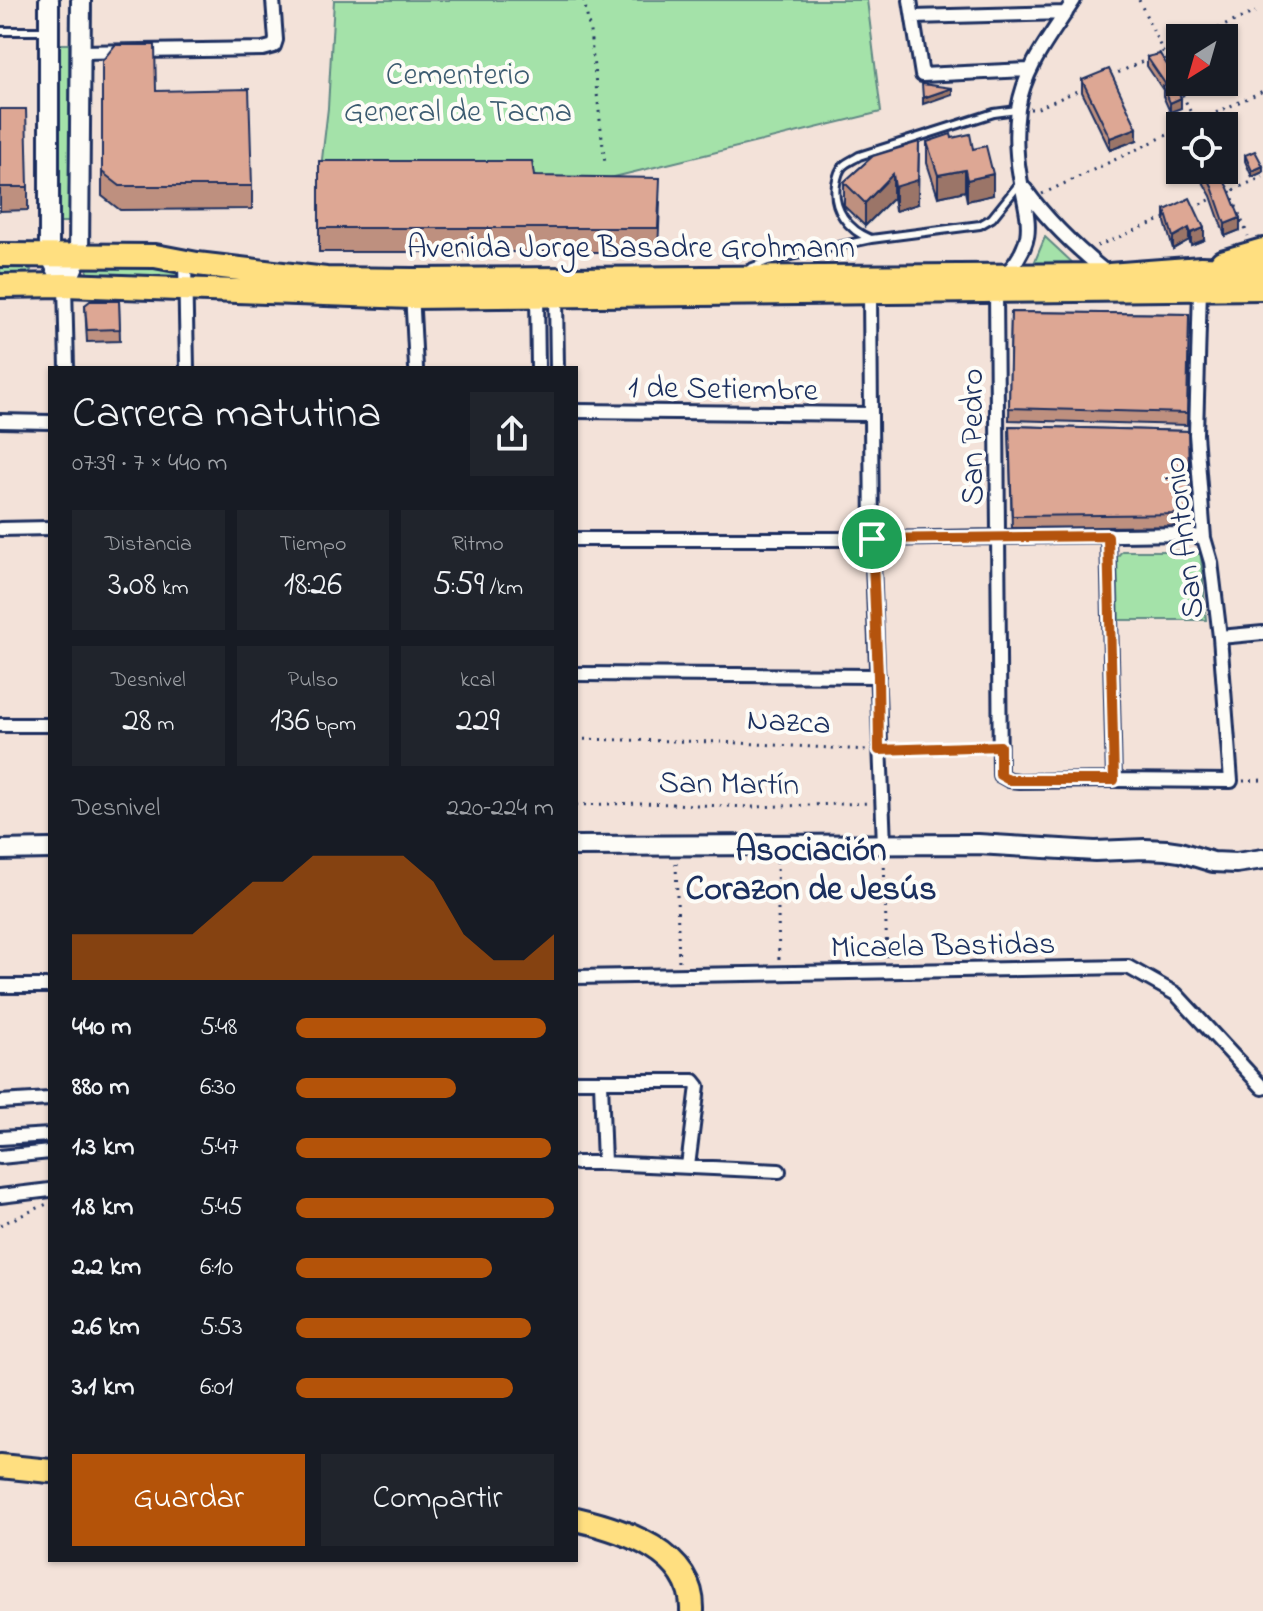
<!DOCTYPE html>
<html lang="es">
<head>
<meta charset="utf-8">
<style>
	:root { --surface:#171b24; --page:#20242c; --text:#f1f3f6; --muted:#9ea1a6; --accent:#b45309 }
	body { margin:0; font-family:"Indie Flower",sans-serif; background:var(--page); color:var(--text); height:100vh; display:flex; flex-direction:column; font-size:30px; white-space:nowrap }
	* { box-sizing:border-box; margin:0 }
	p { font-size:26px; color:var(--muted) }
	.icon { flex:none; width:44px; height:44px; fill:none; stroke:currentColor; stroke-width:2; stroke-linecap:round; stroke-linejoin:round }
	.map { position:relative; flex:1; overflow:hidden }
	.panel { position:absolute; left:48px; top:366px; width:530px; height:1196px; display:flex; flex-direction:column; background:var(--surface); border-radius:0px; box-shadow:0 2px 6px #0004 }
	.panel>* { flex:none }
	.needle { width:52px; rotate:217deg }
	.controls { position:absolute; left:1166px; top:24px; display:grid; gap:16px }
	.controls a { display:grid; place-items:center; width:72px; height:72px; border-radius:0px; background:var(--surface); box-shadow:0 2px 6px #0004; font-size:40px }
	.pin { position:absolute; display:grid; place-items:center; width:68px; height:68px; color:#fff; margin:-34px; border:4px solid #fff; border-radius:50%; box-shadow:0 2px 8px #0007 }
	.round { display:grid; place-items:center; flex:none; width:84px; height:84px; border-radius:0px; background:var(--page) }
	.summary { display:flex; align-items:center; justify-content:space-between; height:136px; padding:0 24px }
	h1 { font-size:44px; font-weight:600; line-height:60px }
	.metrics { display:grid; grid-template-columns:repeat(3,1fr); gap:12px; height:136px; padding:8px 24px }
	.metrics div { display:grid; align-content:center; border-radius:0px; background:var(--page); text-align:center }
	.metrics b { font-size:34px; font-weight:600 }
	.metrics small { font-size:22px; font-weight:400 }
	.metrics p { font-size:22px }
	.chart { height:224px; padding:16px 24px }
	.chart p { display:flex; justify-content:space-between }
	.chart svg { width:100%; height:144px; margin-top:8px; fill:var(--accent); opacity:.7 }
	.action { display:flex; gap:16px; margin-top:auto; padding:16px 24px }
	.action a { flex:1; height:92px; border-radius:0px; background:var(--accent); color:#fff; font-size:32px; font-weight:600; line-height:92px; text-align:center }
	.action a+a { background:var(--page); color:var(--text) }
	ul { padding:0 24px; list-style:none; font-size:26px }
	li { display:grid; grid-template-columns:128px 96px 1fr; align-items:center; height:60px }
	li i { height:20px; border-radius:10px; background:var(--accent) }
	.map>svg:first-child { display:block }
	.green { fill:#a4e2a9; stroke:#608884; stroke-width:2 }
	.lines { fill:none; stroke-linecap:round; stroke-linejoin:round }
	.lane-casing { stroke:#1b2f5e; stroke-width:12 }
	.street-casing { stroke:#1b2f5e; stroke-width:18 }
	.secondary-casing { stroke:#1b2f5e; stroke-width:24 }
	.highway-casing { stroke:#1b2f5e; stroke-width:28 }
	.path { stroke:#1b2f5e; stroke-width:3; stroke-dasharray:2 6; stroke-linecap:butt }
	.lane { stroke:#fdfcf7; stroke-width:6 }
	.street { stroke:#fdfcf7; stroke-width:12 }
	.secondary { stroke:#fdfcf7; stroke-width:18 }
	.highway { stroke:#ffdf80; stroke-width:22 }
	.wall { fill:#be907f; stroke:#1b2f5e; stroke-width:2 }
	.shaded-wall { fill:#9b7568; stroke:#1b2f5e; stroke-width:2 }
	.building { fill:#dda794; stroke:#1b2f5e; stroke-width:2 }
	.route-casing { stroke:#fff; stroke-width:16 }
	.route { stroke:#b45309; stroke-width:10 }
	.labels { text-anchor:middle; stroke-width:8; stroke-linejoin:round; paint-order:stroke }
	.park-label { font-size:32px; fill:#3d5c71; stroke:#fdfcf7 }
	.street-label { font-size:32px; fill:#1b2f5e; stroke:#fdfcf7 }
	.neighbourhood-label { font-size:34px; font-weight:bold; fill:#1b2f5e; stroke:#fdfcf7 }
</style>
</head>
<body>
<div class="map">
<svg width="1263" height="1611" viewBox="0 0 1263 1611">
	<rect width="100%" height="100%" fill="#f3e2d9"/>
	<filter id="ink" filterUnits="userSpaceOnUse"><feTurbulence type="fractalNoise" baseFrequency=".0125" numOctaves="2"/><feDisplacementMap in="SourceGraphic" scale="16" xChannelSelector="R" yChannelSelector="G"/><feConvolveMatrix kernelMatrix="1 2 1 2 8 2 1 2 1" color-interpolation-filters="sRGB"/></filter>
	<g filter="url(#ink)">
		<path class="green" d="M 334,0 L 867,0 L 881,112 L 610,178 L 319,185 L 328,108 Z
			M 59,44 L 69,44 L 70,222 L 60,222 Z
			M 1045,237 L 1075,265 L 1033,266 Z
			M 0,264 L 22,264 L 31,270 L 26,278 L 0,278 Z
			M 88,268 L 169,268 L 219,281 L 89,279 L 86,274 Z
			M 1122,551 L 1194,551 L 1201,555 L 1206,620 L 1119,620 L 1117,557 Z"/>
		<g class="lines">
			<g class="lane-casing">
				<path id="lane" d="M 0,31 L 46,31
					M 1017,110 L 994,113 L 859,156 C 855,159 847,162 843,166 C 839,170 837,178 836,184 C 832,209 848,230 871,239 L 980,225 L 992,218 L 1021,182
					M 750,268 L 768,261 L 871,239"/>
			</g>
			<g class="street-casing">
				<path id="street" d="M 910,0 L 922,75 L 1029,70
					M 913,17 L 1066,13
					M 80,52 L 263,49 L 274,46 L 276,40 L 273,0
					M 1025,189 C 1048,222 1076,248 1107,273
					M 185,262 L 187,368
					M 1005,275 C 1039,238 1027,220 1020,177 C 1016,155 1015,132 1018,109 C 1025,66 1051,36 1074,0
					M 65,285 L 67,368
					M 996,291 L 1000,775 L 1009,780 L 1019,781 L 1114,780 L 1231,781 L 1220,637 L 1211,562 L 1204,538 L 1196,434 L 1200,288
					M 412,292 L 416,368
					M 870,293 L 872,539 L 884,845
					M 537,296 L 538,368
					M 556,296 L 557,368
					M 576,411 L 870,414
					M 0,421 L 50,422
					M 0,529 L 50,528
					M 1108,536 L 1114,780
					M 576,539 L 872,539 L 1185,534 L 1204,538
					M 1220,637 L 1263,633
					M 576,674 L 878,676
					M 0,725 L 50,725
					M 576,977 L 1128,967 L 1176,994 L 1263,1088
					M 0,986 L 50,986
					M 576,1081 L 694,1081 L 698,1086 L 688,1166
					M 601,1082 L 604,1163
					M 0,1102 L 50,1099
					M 0,1138 L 50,1135
					M 0,1157 L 50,1152
					M 576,1163 L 604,1163 L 779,1171
					M 0,1196 L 50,1190"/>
			</g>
			<g class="secondary-casing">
				<path id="secondary" d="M 49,0 L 49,254 L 65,285
					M 65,285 L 79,255 L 81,0
					M 576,846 L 978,844 L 1095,851 L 1145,849 L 1166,850 L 1180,852 L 1213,862 L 1236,863 L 1263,859
					M 0,850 L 50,849"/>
			</g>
			<g class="highway-casing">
				<path id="highway" d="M 0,255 L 155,256 L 197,264 L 326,279 L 412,280 L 1109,275 L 1201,268 L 1263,270
					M 1222,262 L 1263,250
					M 0,286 L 65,285 L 412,297 L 1263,288
					M 0,1466 L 50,1471
					M 576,1519 C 623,1530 694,1552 692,1611"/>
			</g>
			<path class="path" d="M 584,0 L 590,32 L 605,164
				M 1139,0 L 1197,126
				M 1196,38 L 1255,12
				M 1159,54 L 1180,45
				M 1111,76 L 1148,59
				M 1030,109 L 1036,109 L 1086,87
				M 1187,126 L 1263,91
				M 1219,170 L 1226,185
				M 1230,191 L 1248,236
				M 1226,193 L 1263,177
				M 1042,194 L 1180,129
				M 1193,207 L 1212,199
				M 1097,246 L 1168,217
				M 576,739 L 720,742 L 868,750
				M 892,750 L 988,747
				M 1243,781 L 1263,780
				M 576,805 L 643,803 L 752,807 L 870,803
				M 884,859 L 887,960
				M 777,861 L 779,962
				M 676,863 L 679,963
				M 0,1225 L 47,1204"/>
			<use href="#lane" class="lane"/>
			<use href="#street" class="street"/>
			<use href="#secondary" class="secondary"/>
			<use href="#highway" class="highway"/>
		</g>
		<path class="wall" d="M 1147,57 L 1171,76 L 1181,108 L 1170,112 L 1163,96 L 1163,90 L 1147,66 Z
			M 102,61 L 156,91 L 252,186 L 252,209 L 120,210 L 102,196 Z
			M 1082,80 L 1137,140 L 1110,150 L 1082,92 Z
			M 0,109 L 28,187 L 28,210 L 0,211 Z
			M 952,138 L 973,149 L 993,195 L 967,201 L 965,191 L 938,197 L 927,163 L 927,142 Z
			M 1245,155 L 1263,172 L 1252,177 L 1245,161 Z
			M 873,156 L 918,204 L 895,211 L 893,198 L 865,226 L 844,206 L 844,182 Z
			M 319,161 L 534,176 L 660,202 L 658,252 L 319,252 Z
			M 1199,170 L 1218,170 L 1240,230 L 1225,236 L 1211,196 L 1199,175 Z
			M 1165,210 L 1204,240 L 1191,245 L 1189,240 L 1173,249 L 1165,222 Z
			M 119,301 L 120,341 L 87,342 L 85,305 Z
			M 1011,312 L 1189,314 L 1187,425 L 1009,420 Z
			M 1009,426 L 1188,431 L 1190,526 L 1012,528 Z"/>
		<path class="shaded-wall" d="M 952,88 L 952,94 L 923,104 L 923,98 Z
			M 1181,98 L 1181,108 L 1170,112 L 1170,103 Z
			M 1137,128 L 1137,140 L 1110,150 L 1110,138 Z
			M 919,142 L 918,204 L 895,211 L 895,187 Z
			M 1263,166 L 1263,172 L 1252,177 L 1252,171 Z
			M 965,170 L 965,191 L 938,197 L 938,175 Z
			M 893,174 L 893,198 L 865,226 L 865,203 Z
			M 993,174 L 993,195 L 967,201 L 967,180 Z
			M 1240,218 L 1240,230 L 1225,236 L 1225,224 Z
			M 1189,228 L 1189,240 L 1173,249 L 1173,237 Z
			M 1204,228 L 1204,240 L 1191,245 L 1191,233 Z"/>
		<path class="building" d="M 115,45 L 155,45 L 156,91 L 249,89 L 252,186 L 120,186 L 102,172 L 102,61 Z
			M 1160,54 L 1171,71 L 1170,72 L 1181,98 L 1170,103 L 1163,86 L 1166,85 L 1147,57 Z
			M 1109,69 L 1137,128 L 1110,138 L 1082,80 Z
			M 922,84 L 952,88 L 923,98 Z
			M 0,109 L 26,109 L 28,187 L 0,187 Z
			M 951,134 L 952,138 L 970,134 L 973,149 L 986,146 L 993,174 L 967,180 L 965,170 L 938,175 L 927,142 Z
			M 919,142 L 918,180 L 895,187 L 893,174 L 865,203 L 844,182 L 873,156 Z
			M 1255,151 L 1263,166 L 1252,171 L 1245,155 Z
			M 319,161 L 532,161 L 534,176 L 660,178 L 658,228 L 319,228 Z
			M 1203,170 L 1218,170 L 1228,188 L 1240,218 L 1225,224 L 1211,184 Z
			M 1190,198 L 1204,228 L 1191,233 L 1189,228 L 1173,237 L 1165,210 Z
			M 90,301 L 119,301 L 120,329 L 87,330 L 85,305 Z
			M 1011,312 L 1189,314 L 1187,413 L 1009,408 Z
			M 1009,426 L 1188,431 L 1190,514 L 1012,516 Z"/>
	</g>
	<g class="lines" filter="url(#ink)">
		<g class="route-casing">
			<path id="route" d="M 1108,536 L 1114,780 L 1009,780 L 1000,775 L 1000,746 L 879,750 L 878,676 L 872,539 Z"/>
		</g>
		<use href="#route" class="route"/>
	</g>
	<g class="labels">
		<g class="park-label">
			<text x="458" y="84">Cementerio<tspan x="458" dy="37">General de Tacna</tspan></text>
		</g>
		<g class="street-label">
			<text x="631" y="257">Avenida Jorge Basadre Grohmann</text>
			<text transform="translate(723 387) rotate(1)" y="11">1 de Setiembre</text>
			<text transform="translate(971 437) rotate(-90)" y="11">San Pedro</text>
			<text transform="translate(1182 538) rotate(-97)" y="11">San Antonio</text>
			<text transform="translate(789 720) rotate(3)" y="11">Nazca</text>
			<text transform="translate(729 782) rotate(1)" y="11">San Martín</text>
			<text transform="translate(943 944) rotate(-1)" y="11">Micaela Bastidas</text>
		</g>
		<g class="neighbourhood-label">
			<text x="811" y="860">Asociación<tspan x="811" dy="39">Corazon de Jesús</tspan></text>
		</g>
	</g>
</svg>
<div class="controls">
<a><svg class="needle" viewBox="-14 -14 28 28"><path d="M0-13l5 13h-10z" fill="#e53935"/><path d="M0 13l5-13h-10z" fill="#9ea1a6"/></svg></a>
<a><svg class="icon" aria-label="locate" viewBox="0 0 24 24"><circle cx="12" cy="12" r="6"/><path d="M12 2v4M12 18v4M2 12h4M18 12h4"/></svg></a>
</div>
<div class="pin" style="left:872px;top:539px;background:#1e9e55"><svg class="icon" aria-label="arrive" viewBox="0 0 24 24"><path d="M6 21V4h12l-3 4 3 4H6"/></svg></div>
<section class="panel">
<div class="summary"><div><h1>Carrera matutina</h1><p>07:39 · 7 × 440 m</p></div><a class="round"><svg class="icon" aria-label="share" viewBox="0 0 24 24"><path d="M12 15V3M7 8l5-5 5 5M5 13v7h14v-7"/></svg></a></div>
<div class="metrics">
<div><p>Distancia</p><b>3.08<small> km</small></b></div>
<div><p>Tiempo</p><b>18:26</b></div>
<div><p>Ritmo</p><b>5:59<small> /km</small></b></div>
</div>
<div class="metrics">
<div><p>Desnivel</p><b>28<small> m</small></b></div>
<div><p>Pulso</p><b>136<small> bpm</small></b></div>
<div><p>kcal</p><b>229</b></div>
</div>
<div class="chart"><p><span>Desnivel</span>220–224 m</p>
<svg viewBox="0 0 160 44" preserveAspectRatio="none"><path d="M0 44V30L10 30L20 30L30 30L40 30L50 22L60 14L70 14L80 6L90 6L100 6L110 6L120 14L130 30L140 38L150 38L160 30V44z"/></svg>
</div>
<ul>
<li><b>440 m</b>5:48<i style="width:97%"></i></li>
<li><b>880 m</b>6:30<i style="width:62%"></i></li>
<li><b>1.3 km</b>5:47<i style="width:99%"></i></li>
<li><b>1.8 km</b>5:45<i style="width:100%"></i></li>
<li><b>2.2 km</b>6:10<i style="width:76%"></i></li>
<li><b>2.6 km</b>5:53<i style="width:91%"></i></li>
<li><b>3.1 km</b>6:01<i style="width:84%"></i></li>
</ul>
<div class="action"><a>Guardar</a><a>Compartir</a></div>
</section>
</div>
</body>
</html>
